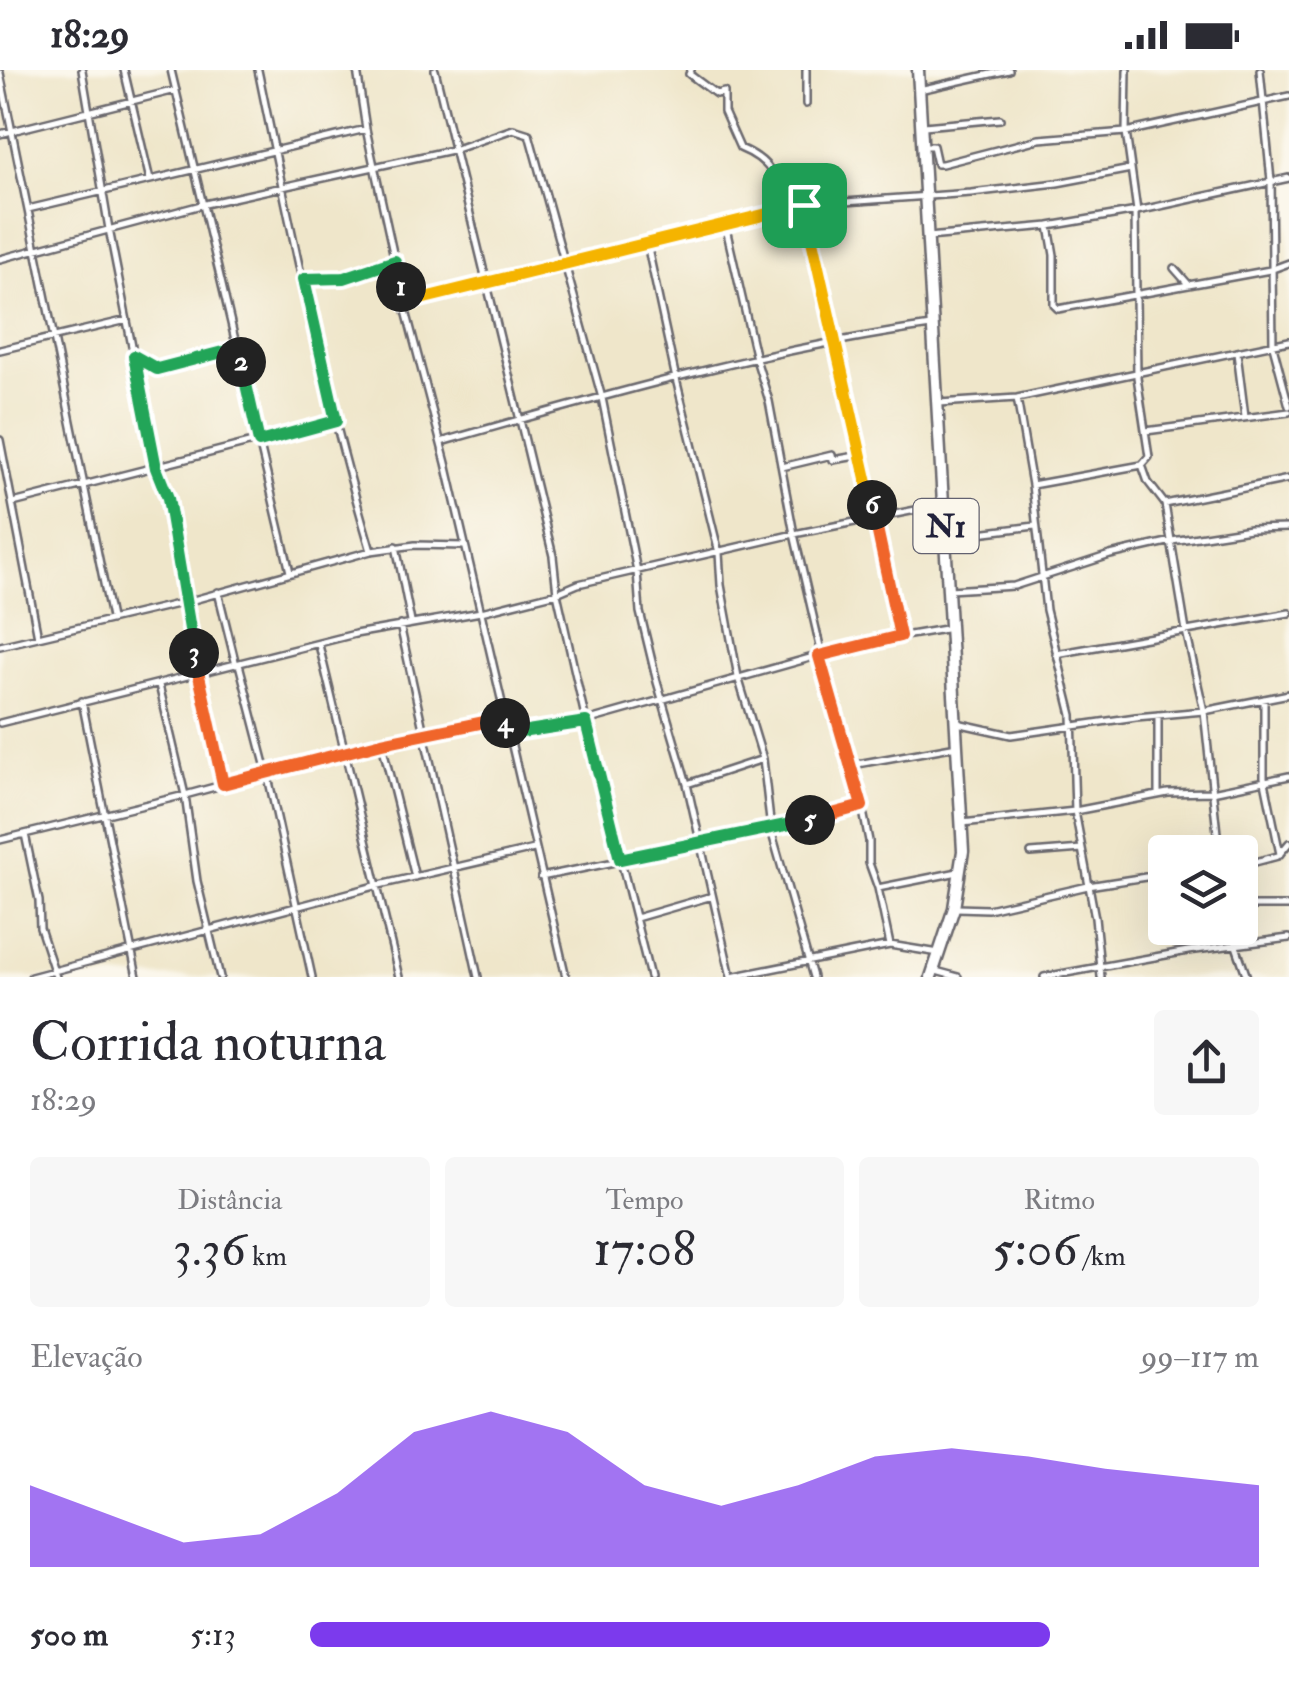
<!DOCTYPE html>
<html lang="pt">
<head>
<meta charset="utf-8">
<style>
	:root { --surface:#fff; --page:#f7f7f7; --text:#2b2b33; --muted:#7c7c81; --accent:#7c3aed }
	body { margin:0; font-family:"IM FELL Double Pica",serif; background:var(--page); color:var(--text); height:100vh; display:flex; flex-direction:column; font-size:38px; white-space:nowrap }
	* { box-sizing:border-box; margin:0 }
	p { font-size:32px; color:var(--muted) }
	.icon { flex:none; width:55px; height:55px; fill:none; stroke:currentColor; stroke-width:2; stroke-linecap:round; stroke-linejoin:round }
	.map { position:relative; height:907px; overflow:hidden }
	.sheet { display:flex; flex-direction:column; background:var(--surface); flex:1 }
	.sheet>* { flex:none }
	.fabs { position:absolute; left:1148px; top:765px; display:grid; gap:20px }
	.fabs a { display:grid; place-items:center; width:110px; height:110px; border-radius:10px; background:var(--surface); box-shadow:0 10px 40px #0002; font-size:50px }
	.pin { position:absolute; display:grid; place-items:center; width:85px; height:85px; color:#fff; margin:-42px; border-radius:20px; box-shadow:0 5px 15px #0006 }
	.km { position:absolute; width:50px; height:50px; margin:-25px; border-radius:50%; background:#222; color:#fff; font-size:28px; line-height:50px; text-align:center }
	.round { display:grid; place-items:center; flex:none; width:105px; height:105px; border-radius:10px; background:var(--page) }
	.summary { display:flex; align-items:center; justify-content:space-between; height:170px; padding:0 30px }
	h1 { font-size:55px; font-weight:600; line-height:75px }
	.stats { display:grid; grid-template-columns:repeat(3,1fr); gap:15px; height:170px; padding:10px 30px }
	.stats div { display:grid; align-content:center; border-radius:10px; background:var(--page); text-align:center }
	.stats b { font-size:50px; font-weight:600 }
	.stats small { font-size:28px; font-weight:400 }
	.stats p { font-size:28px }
	.chart { height:280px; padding:20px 30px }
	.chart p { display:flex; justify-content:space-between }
	.chart svg { width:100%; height:180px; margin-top:10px; fill:var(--accent); opacity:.7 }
	ul { padding:0 30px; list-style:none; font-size:32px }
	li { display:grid; grid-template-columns:160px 120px 1fr; align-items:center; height:75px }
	li i { height:25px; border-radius:12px; background:var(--accent) }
	.status { display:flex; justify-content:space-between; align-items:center; height:70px; padding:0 50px; background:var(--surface); direction:ltr }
	.status svg { height:28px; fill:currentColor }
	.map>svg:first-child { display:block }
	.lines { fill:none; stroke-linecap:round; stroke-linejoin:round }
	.street-casing { stroke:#6a676d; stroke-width:10 }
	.highway-casing { stroke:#6a676d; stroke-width:15 }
	.street { stroke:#fff; stroke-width:5 }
	.highway { stroke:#fff; stroke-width:10 }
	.split-1-casing { stroke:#fff; stroke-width:20 }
	.split-2-casing { stroke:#fff; stroke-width:20 }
	.split-3-casing { stroke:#fff; stroke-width:20 }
	.split-4-casing { stroke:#fff; stroke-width:20 }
	.split-5-casing { stroke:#fff; stroke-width:20 }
	.split-6-casing { stroke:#fff; stroke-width:20 }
	.split-7-casing { stroke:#fff; stroke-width:20 }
	.split-1 { stroke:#f5b400; stroke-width:12 }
	.split-2 { stroke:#22a559; stroke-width:12 }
	.split-3 { stroke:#22a559; stroke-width:12 }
	.split-4 { stroke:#f0652b; stroke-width:12 }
	.split-5 { stroke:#22a559; stroke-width:12 }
	.split-6 { stroke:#f0652b; stroke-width:12 }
	.split-7 { stroke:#f5b400; stroke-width:12 }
	.labels { text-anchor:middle; stroke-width:8; stroke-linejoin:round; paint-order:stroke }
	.shield { fill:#fbf7ec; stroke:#636270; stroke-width:2.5 }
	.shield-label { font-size:32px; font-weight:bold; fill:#22223b }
</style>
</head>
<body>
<div class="status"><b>18:29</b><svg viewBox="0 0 49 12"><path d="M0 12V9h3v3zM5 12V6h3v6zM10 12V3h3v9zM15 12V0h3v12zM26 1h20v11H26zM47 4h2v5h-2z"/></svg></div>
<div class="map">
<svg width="1289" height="907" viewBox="0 0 1289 907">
	<rect width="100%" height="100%" fill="#fbf7ec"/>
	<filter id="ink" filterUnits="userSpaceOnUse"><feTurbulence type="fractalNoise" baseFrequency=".01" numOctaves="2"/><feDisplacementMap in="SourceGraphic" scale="20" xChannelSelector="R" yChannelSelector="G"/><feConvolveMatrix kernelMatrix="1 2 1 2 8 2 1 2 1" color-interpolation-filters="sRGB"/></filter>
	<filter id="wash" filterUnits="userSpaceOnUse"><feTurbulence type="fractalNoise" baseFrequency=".0048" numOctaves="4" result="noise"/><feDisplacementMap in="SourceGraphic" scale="40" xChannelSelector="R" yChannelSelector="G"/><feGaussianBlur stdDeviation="2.25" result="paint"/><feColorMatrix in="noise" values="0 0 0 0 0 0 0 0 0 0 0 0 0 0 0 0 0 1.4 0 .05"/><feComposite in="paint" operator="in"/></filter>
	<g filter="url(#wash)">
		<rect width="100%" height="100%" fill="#efe6ca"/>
	</g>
	<g filter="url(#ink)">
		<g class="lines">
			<g class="street-casing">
				<path id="street" d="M 82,0 L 109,159 L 156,399 L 168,428 L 198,604 L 223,714
					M 124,0 L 150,110
					M 171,0 L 290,502
					M 258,0 C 291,161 324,323 371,481
					M 357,0 L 366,59 L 404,233 L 446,393 L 566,907
					M 435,0 L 553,486 L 557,523 L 586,651 L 650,907
					M 691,0 L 689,4 L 716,24 L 724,22 L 724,42 L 740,78 C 772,91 776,107 785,139
					M 806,0 L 806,34
					M 1127,0 L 1126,62 L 1137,141
					M 1260,0 L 1271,111 L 1273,276 L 1289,336
					M 0,3 L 111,548
					M 919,20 L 1009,0
					M 924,56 L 1000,49
					M 0,64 L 176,20
					M 924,76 L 933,76 L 937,94 L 942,94 L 1039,69 L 1126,62 L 1289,26
					M 803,135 L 900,566
					M 28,139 L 366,59
					M 1135,141 L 1137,307 L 1149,387 L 1142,395 L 1148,412 L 1165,434 L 1186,561 L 1204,641 L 1219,782
					M 725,154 L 756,289 L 769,331 L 794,464 L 822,585
					M 1049,156 L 1054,185 L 1054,235 L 1058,239 L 1270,200 L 1289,193
					M 928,167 L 1049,156 L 1137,141 L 1289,108
					M 647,174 L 676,309 L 719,483 L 721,515 L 738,607 L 763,689 L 771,760 L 813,907
					M 0,189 L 205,134 L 456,79 L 513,59 L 529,64 L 602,328 L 637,501 L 640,542 L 657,612 L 687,714 L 731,907
					M 1174,198 L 1189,215
					M 304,209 L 344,208 L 395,191
					M 404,233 L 803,135 L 971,123 L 1057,113 L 1131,99
					M 0,280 L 127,250
					M 1237,283 L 1245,347
					M 134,286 L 157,299 L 238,278
					M 1017,328 L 1032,415 L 1046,540 L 1072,645 L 1075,741 L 1095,848 L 1101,907
					M 939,333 L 1017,328 L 1289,271
					M 1146,361 L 1289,342
					M 0,370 L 38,567
					M 441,372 C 602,326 765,279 931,256
					M 782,397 L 832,385 L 833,390 L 862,385
					M 1032,415 L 1142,395
					M 13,433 L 335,351
					M 1165,434 L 1289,409
					M 946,467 L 1035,456
					M 396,476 L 411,552
					M 949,520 L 1014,516 L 1110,485 L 1172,471 L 1250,459 L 1289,458
					M 218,522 L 236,595
					M 400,555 L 478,907
					M 319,575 L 399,907
					M 0,576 L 186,532 L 371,481 L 415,475 L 464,476
					M 1056,584 L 1289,543
					M 820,587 L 862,736 L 869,771 L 869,793 L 878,818 L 890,875
					M 239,594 L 267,702 L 312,907
					M 159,615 L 185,725 L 197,811 L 220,907
					M 1264,629 L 1264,707 L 1280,784
					M 82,631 L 137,907
					M 1158,645 L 1158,724
					M 0,653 L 355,564 L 481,542 L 557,523 L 578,514 L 794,464 L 941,435
					M 957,653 L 1011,665 L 1136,647 L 1204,641 L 1289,624
					M 508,664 L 586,651 L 863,573 L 951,558
					M 382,674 L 415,807
					M 852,695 L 957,676
					M 687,714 L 763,689
					M 962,753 L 1075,741 L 1168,723 L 1212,722 L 1289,706
					M 25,764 L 39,831 L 40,858 L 56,907
					M 0,770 L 185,725 L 344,682 L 504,648
					M 1031,783 L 1082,779
					M 1240,796 L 1278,786 L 1289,773
					M 541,807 L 771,760 L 862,736
					M 878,818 L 958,802
					M 1240,836 L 1289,836
					M 957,838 L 988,839 L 1088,816 L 1165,804
					M 636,848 L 712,826
					M 1235,858 L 1236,876 L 1247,907
					M 936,901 L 958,907
					M 31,907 L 375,816 L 534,779
					M 731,907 L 890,875 L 939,883
					M 1044,907 L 1188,881 L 1289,868"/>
			</g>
			<g class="highway-casing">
				<path id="highway" d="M 918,0 L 963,781 L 954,838 L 931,907"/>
			</g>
			<use href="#street" class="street"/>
			<use href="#highway" class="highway"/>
		</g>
	</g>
	<g class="lines" filter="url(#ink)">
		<g class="split-1-casing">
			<path id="split-1" d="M 401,217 L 404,233 L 804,135"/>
		</g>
		<g class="split-2-casing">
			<path id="split-2" d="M 241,292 L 259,372 L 336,351 L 304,209 L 344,208 L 395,191 L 401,217"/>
		</g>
		<g class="split-3-casing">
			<path id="split-3" d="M 194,583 L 168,428 L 156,398 L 134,286 L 157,299 L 238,278 L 241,292"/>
		</g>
		<g class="split-4-casing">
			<path id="split-4" d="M 194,583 L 223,714 L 382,673 L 504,648 L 505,653"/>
		</g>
		<g class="split-5-casing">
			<path id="split-5" d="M 505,653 L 508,664 L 586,652 L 620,789 L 810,750"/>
		</g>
		<g class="split-6-casing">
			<path id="split-6" d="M 810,750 L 862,736 L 819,586 L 900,566 L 872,435"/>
		</g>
		<g class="split-7-casing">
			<path id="split-7" d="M 804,135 L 872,435"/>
		</g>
		<use href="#split-1" class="split-1"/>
		<use href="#split-2" class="split-2"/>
		<use href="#split-3" class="split-3"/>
		<use href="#split-4" class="split-4"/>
		<use href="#split-5" class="split-5"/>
		<use href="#split-6" class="split-6"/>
		<use href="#split-7" class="split-7"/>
	</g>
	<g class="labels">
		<rect class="shield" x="913.5" y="429" width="65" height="54" rx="8"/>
		<g class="shield-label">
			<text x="946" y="467">N1</text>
		</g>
	</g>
</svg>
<div class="fabs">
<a><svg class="icon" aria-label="layers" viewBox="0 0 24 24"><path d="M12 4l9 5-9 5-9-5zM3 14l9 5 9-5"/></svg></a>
</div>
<div class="pin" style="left:804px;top:135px;background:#1e9e55"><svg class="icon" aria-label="arrive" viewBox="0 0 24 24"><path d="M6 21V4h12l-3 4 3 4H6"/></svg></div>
<b class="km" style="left:401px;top:217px">1</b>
<b class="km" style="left:241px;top:292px">2</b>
<b class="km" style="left:194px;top:583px">3</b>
<b class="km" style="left:505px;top:653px">4</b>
<b class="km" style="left:810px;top:750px">5</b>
<b class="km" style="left:872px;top:435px">6</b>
</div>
<section class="sheet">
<div class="summary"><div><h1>Corrida noturna</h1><p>18:29</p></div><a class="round"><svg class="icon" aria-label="share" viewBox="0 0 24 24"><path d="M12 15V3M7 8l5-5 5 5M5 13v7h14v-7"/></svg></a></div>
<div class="stats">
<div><p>Distância</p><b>3.36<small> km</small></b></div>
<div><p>Tempo</p><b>17:08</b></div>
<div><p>Ritmo</p><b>5:06<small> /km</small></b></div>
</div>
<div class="chart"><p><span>Elevação</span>99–117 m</p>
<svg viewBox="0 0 160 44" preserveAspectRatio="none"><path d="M0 44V24L10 31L20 38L30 36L40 26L50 11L60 6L70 11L80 24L90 29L100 24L110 17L120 15L130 17L140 20L150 22L160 24V44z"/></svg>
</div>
<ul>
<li><b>500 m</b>5:13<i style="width:78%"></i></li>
</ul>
</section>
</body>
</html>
